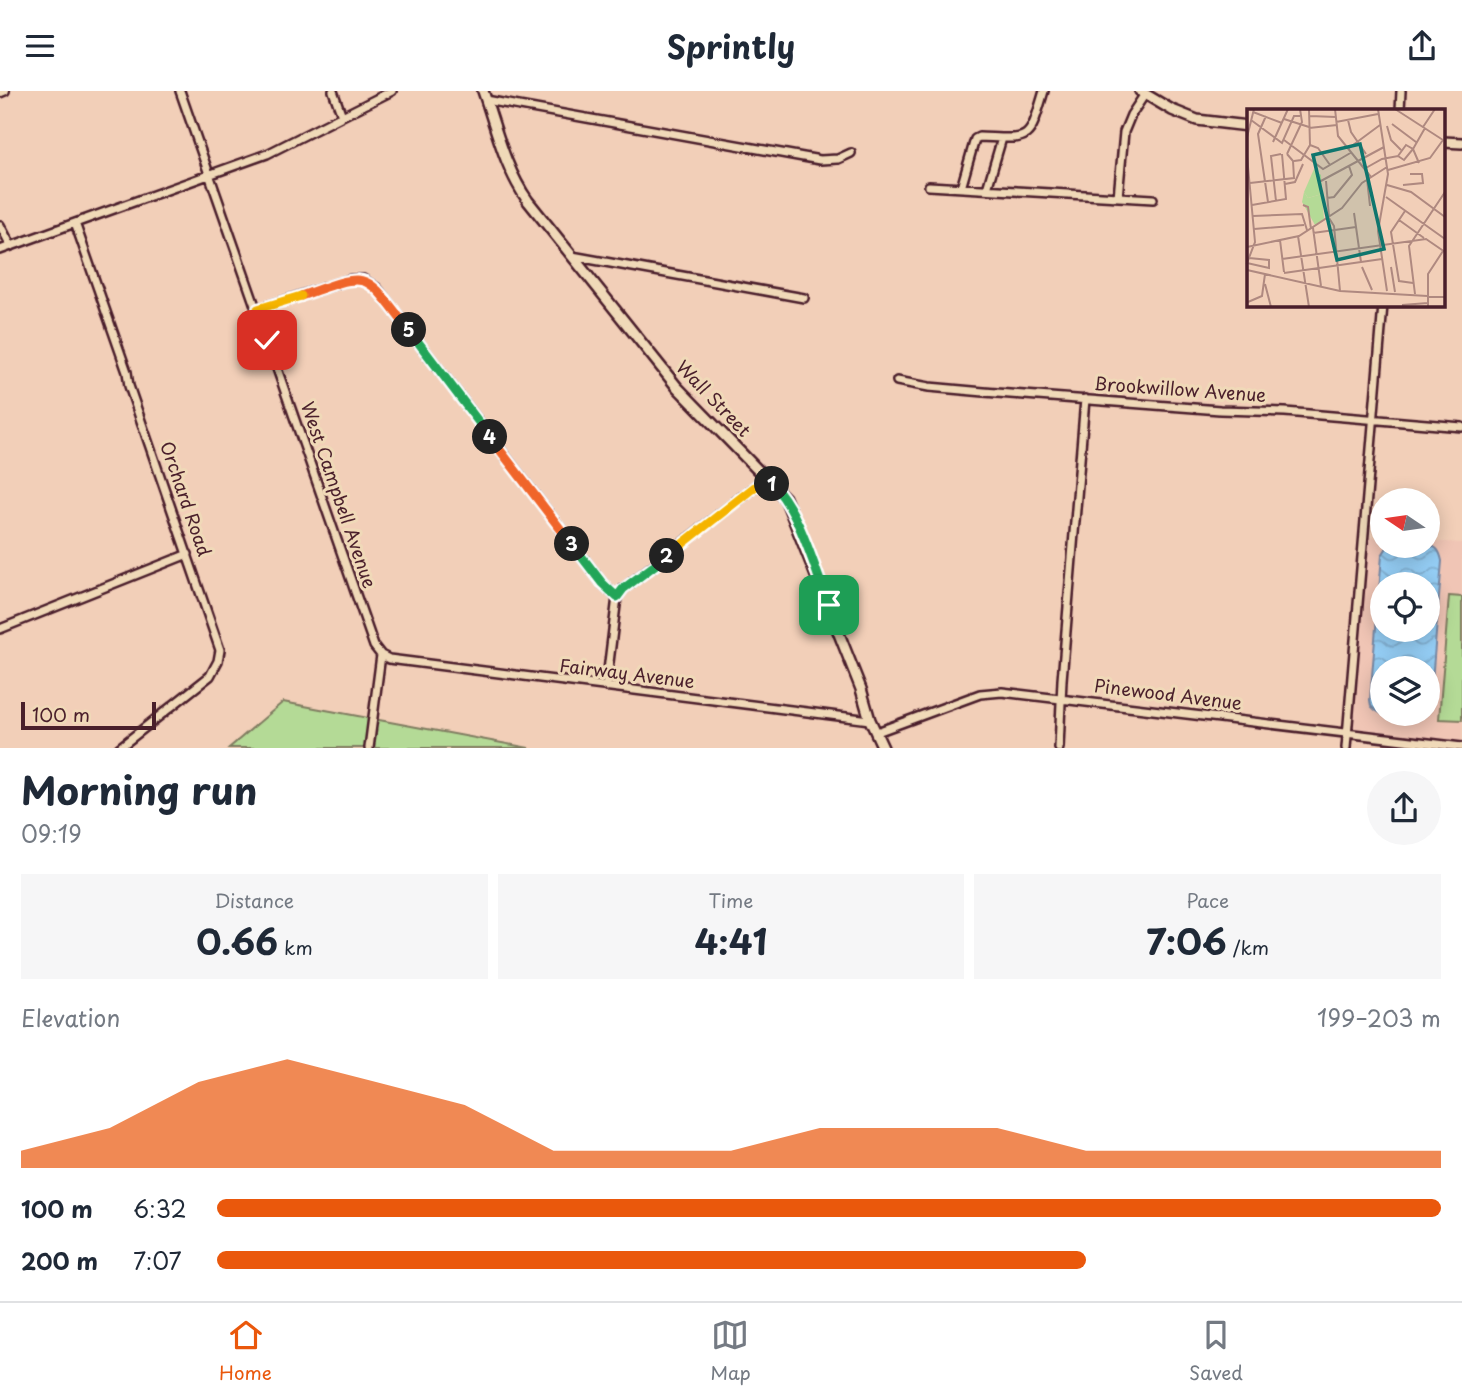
<!DOCTYPE html>
<html lang="en">
<head>
<meta charset="utf-8">
<style>
	:root { --surface:#fff; --page:#f6f6f7; --text:#1f2937; --muted:#747a83; --line:#e0e1e3; --accent:#ea580c }
	body { margin:0; font-family:"Playpen Sans",sans-serif; background:var(--page); color:var(--text); height:100vh; display:flex; flex-direction:column; font-size:26px; white-space:nowrap }
	* { box-sizing:border-box; margin:0 }
	p { font-size:23px; color:var(--muted) }
	.icon { flex:none; width:38px; height:38px; fill:none; stroke:currentColor; stroke-width:2; stroke-linecap:round; stroke-linejoin:round }
	.map { position:relative; height:657px; overflow:hidden }
	.sheet { display:flex; flex-direction:column; background:var(--surface); flex:1 }
	.sheet>* { flex:none }
	.needle { width:46px; rotate:283deg }
	.buttons { position:absolute; left:1370px; top:397px; display:grid; gap:14px }
	.buttons a { display:grid; place-items:center; width:70px; height:70px; border-radius:50%; background:var(--surface); box-shadow:0 4px 18px #0003; font-size:35px }
	.scale { position:absolute; left:21px; bottom:18px; width:135px; box-sizing:border-box; padding-left:7px; border:4px solid #4a1f2b; border-top:0; font-size:19px; line-height:24px; white-space:nowrap; color:#4a1f2b; -webkit-text-stroke:5px #f0d9b8; paint-order:stroke }
	.pin { position:absolute; display:grid; place-items:center; width:60px; height:60px; color:#fff; margin:-30px; border-radius:14px; box-shadow:0 4px 10px #0006 }
	.km { position:absolute; width:35px; height:35px; margin:-18px; border-radius:50%; background:#222; color:#fff; font-size:19px; line-height:35px; text-align:center }
	.round { display:grid; place-items:center; flex:none; width:74px; height:74px; border-radius:37px; background:var(--page) }
	.overview { display:flex; align-items:center; justify-content:space-between; height:119px; padding:0 21px }
	h1 { font-size:38px; font-weight:700; line-height:52px }
	.figures { display:grid; grid-template-columns:repeat(3,1fr); gap:10px; height:119px; padding:7px 21px }
	.figures div { display:grid; align-content:center; border-radius:0px; background:var(--page); text-align:center }
	.figures b { font-size:35px; font-weight:700 }
	.figures small { font-size:19px; font-weight:400 }
	.figures p { font-size:19px }
	.chart { height:196px; padding:14px 21px }
	.chart p { display:flex; justify-content:space-between }
	.chart svg { width:100%; height:126px; margin-top:7px; fill:var(--accent); opacity:.7 }
	ul { padding:0 21px; list-style:none; font-size:23px }
	li { display:grid; grid-template-columns:112px 84px 1fr; align-items:center; height:52px }
	li i { height:18px; border-radius:9px; background:var(--accent) }
	header { display:flex; justify-content:space-between; align-items:center; height:91px; padding:0 21px; background:var(--surface); font-size:32px; font-weight:700 }
	.dock { display:flex; justify-content:space-around; align-items:center; height:98px; border-top:2px solid var(--line); background:var(--surface); font-size:19px; color:var(--muted) }
	.dock a { display:grid; justify-items:center; gap:4px }
	.dock .selected { color:var(--accent) }
	.map>svg:first-child { display:block }
	.built { fill:#f0c5b5; fill-rule:evenodd }
	.grass { fill:#b4da96; stroke:#7f7c60; stroke-width:2 }
	.water { fill:url(#water-waves); stroke:#7788a4; stroke-width:2; fill-rule:evenodd }
	.lines { fill:none; stroke-linecap:round; stroke-linejoin:round }
	.minor-casing { stroke:#4a1f2b; stroke-width:12 }
	.tertiary-casing { stroke:#4a1f2b; stroke-width:14 }
	.minor { stroke:#f0d9b8; stroke-width:7 }
	.tertiary { stroke:#f0d9b8; stroke-width:9 }
	.split-1-casing { stroke:#fff; stroke-width:14 }
	.split-2-casing { stroke:#fff; stroke-width:14 }
	.split-3-casing { stroke:#fff; stroke-width:14 }
	.split-4-casing { stroke:#fff; stroke-width:14 }
	.split-5-casing { stroke:#fff; stroke-width:14 }
	.split-6-casing { stroke:#fff; stroke-width:14 }
	.split-7-casing { stroke:#fff; stroke-width:14 }
	.split-1 { stroke:#22a559; stroke-width:9 }
	.split-2 { stroke:#f5b400; stroke-width:9 }
	.split-3 { stroke:#22a559; stroke-width:9 }
	.split-4 { stroke:#f0652b; stroke-width:9 }
	.split-5 { stroke:#22a559; stroke-width:9 }
	.split-6 { stroke:#f0652b; stroke-width:9 }
	.split-7 { stroke:#f5b400; stroke-width:9 }
	.labels { text-anchor:middle; stroke-width:6; stroke-linejoin:round; paint-order:stroke }
	.street-label { font-size:18px; fill:#4a1f2b; stroke:#f0d9b8 }
	.inset-road { fill:none; stroke:#af8980; stroke-width:2 }
	.view { fill:#0f766e; fill-opacity:0.15; stroke:#0f766e; stroke-width:3.5 }
	.inset-edge { fill:none; stroke:#4a1f2b; stroke-width:3.5 }
</style>
</head>
<body>
<header><svg class="icon" aria-label="menu" viewBox="0 0 24 24"><path d="M4 6h16M4 12h16M4 18h16"/></svg>Sprintly<svg class="icon" aria-label="share" viewBox="0 0 24 24"><path d="M12 15V3M7 8l5-5 5 5M5 13v7h14v-7"/></svg></header>
<div class="map">
<svg width="1462" height="657" viewBox="0 0 1462 657">
	<defs>
		<pattern id="water-waves" width="16" height="10" patternUnits="userSpaceOnUse" patternTransform="scale(1.75)"><rect width="16" height="10" fill="#95cef5"/><path d="M0 5q4-4 8 0t8 0" fill="none" stroke="#82b0d2"/></pattern>
	</defs>
	<rect width="100%" height="100%" fill="#f2cfb8"/>
	<filter id="ink" filterUnits="userSpaceOnUse"><feTurbulence type="fractalNoise" baseFrequency=".0143" numOctaves="2"/><feDisplacementMap in="SourceGraphic" scale="14" xChannelSelector="R" yChannelSelector="G"/><feConvolveMatrix kernelMatrix="1 2 1 2 8 2 1 2 1" color-interpolation-filters="sRGB"/></filter>
	<g filter="url(#ink)">
		<path class="built" d="M 1364,446 L 1382,447 L 1382,455 L 1428,455 L 1428,450 L 1462,452 L 1462,656 L 1347,642 ZM 1382,494 L 1428,494 L 1428,539 L 1382,539 ZM 1382,578 L 1428,578 L 1428,623 L 1382,623 Z"/>
		<path class="grass" d="M 1449,505 L 1462,506 L 1462,629 L 1439,628 Z
			M 283,611 L 529,657 L 229,657 Z"/>
		<path class="water" d="M 1428,454 C 1438,456 1440,461 1442,470 L 1430,614 L 1428,620 L 1428,578 L 1382,578 L 1382,623 L 1426,623 C 1412,630 1381,628 1371,615 L 1370,609 L 1382,464 L 1388,455 ZM 1382,494 L 1428,494 L 1428,539 L 1382,539 Z"/>
		<g class="lines">
			<g class="minor-casing">
				<path id="minor" d="M 180,0 L 374,555 L 381,564 L 369,657
					M 333,0 L 342,25
					M 0,2 L 5,0
					M 486,9 L 820,69 L 838,68 L 851,62
					M 1400,19 L 1401,0
					M 929,95 L 1153,108
					M 961,97 L 975,48 L 979,46 C 1032,48 1028,53 1044,0
					M 987,98 L 1002,47
					M 1118,106 L 1124,41 L 1131,24 L 1145,3
					M 75,132 L 127,281 L 129,295 L 220,559 L 218,570 L 210,585 L 119,657
					M 0,134 L 11,155
					M 0,159 L 267,63 L 392,0
					M 572,165 L 804,207
					M 258,218 L 351,188 L 363,188 L 377,197 L 602,492 L 617,506 L 606,596
					M 897,290 L 929,296 L 984,301 L 1220,319 L 1285,321 L 1462,336
					M 617,506 L 623,498 L 766,387
					M 0,538 L 188,463
					M 381,564 L 389,568 L 870,629
					M 877,641 L 980,603 L 1002,601 L 1462,656
					M 1059,657 L 1062,589 L 1085,308
					M 1346,657 L 1383,214"/>
			</g>
			<g class="tertiary-casing">
				<path id="tertiary" d="M 483,0 C 496,37 505,78 528,110 L 677,296 L 785,407 L 861,598 L 870,629 L 883,657
					M 1140,0 L 1172,19 L 1197,29 L 1248,35
					M 1443,51 L 1462,52"/>
			</g>
			<use href="#minor" class="minor"/>
			<use href="#tertiary" class="tertiary"/>
		</g>
	</g>
	<g class="lines" filter="url(#ink)">
		<g class="split-1-casing">
			<path id="split-1" d="M 772,393 C 799,418 815,480 829,514"/>
		</g>
		<g class="split-2-casing">
			<path id="split-2" d="M 667,465 L 766,387 L 772,393"/>
		</g>
		<g class="split-3-casing">
			<path id="split-3" d="M 572,453 L 602,492 L 617,506 L 623,498 L 667,465"/>
		</g>
		<g class="split-4-casing">
			<path id="split-4" d="M 490,346 L 572,453"/>
		</g>
		<g class="split-5-casing">
			<path id="split-5" d="M 409,239 L 490,346"/>
		</g>
		<g class="split-6-casing">
			<path id="split-6" d="M 301,205 C 372,179 364,181 409,239"/>
		</g>
		<g class="split-7-casing">
			<path id="split-7" d="M 267,249 L 258,218 L 301,205"/>
		</g>
		<use href="#split-1" class="split-1"/>
		<use href="#split-2" class="split-2"/>
		<use href="#split-3" class="split-3"/>
		<use href="#split-4" class="split-4"/>
		<use href="#split-5" class="split-5"/>
		<use href="#split-6" class="split-6"/>
		<use href="#split-7" class="split-7"/>
	</g>
	<g class="labels">
		<g class="street-label">
			<text transform="translate(1180 299) rotate(4)" y="6">Brookwillow Avenue</text>
			<text transform="translate(713 308) rotate(46)" y="6">Wall Street</text>
			<text transform="translate(338 404) rotate(71)" y="6">West Campbell Avenue</text>
			<text transform="translate(185 408) rotate(71)" y="6">Orchard Road</text>
			<text transform="translate(627 583) rotate(7)" y="6">Fairway Avenue</text>
			<text transform="translate(1168 604) rotate(7)" y="6">Pinewood Avenue</text>
		</g>
	</g>
	<g transform="translate(1247 18)">
		<rect width="198" height="198" fill="#f2cfb8"/>
		<path d="M 67,60 L 74,66 L 75,85 L 61,89 L 57,83 Z" fill="#b4da96"/>
		<path d="M 57,83 L 61,89 L 75,85 L 77,110 L 68,116 L 55,93 Z" fill="#b4da96"/>
		<path class="inset-road" d="M 62,0 L 63,36 L 71,39 L 83,56M 88,0 L 91,27 L 124,68M 131,0 L 141,65 L 131,122 L 140,182M 148,0 L 196,31M 6,3 L 35,14M 19,7 L 11,25 L 21,93M 63,7 L 89,8M 37,10 L 62,18M 4,11 L 35,34 L 47,7 L 53,7M 101,11 L 104,23 L 119,45M 89,13 L 131,5M 145,15 L 169,33M 140,17 L 144,31 L 154,41M 176,18 L 188,0M 62,19 L 90,16M 0,28 L 7,0M 37,31 L 76,60 L 105,43M 26,33 L 41,0M 102,39 L 133,16M 40,45 L 55,13 L 53,0M 0,47 L 8,133 L 0,154 L 22,159 L 22,151 L 2,149M 47,52 L 54,51 L 63,36M 172,54 L 166,40 L 178,19M 117,60 L 135,50 L 151,47 L 157,51 L 166,40 L 159,36 L 151,47M 141,61 L 183,49 L 196,31M 120,70 L 123,97M 79,72 L 82,108M 72,73 L 137,38M 3,74 L 47,69 L 46,52 L 40,45M 38,75 L 48,73 L 56,55M 140,76 L 164,83 L 198,108M 156,76 L 176,74 L 175,65 L 163,65M 139,88 L 198,130M 80,89 L 87,88 L 105,66 L 102,57M 29,92 L 24,47 L 34,45M 5,96 L 39,90 L 35,45M 56,96 L 61,98 L 64,120M 158,102 L 144,123 L 152,172 L 166,174M 107,104 L 114,153M 6,107 L 55,105 L 60,121M 82,109 L 87,117 L 93,182M 152,111 L 177,129M 66,119 L 74,177M 7,120 L 57,116M 66,124 L 109,118M 51,127 L 62,198M 33,131 L 37,163M 0,138 L 52,127 L 95,99 L 115,74 L 140,58M 35,150 L 179,130 L 198,143M 115,158 L 125,181M 144,158 L 148,183M 0,161 L 93,182 L 198,188M 37,164 L 135,150M 18,175 L 24,198M 168,185 L 162,137 L 198,83M 1,193 L 15,187 L 18,165M 155,196 L 181,194M 181,198 L 181,165 L 196,142"/>
		<path class="view" d="M 113,35 L 137,140 L 90,151 L 66,46 Z"/>
		<rect width="198" height="198" class="inset-edge"/>
	</g>
</svg>
<div class="buttons">
<a><svg class="needle" viewBox="-14 -14 28 28"><path d="M0-13l5 13h-10z" fill="#e53935"/><path d="M0 13l5-13h-10z" fill="#747a83"/></svg></a>
<a><svg class="icon" aria-label="locate" viewBox="0 0 24 24"><circle cx="12" cy="12" r="6"/><path d="M12 2v4M12 18v4M2 12h4M18 12h4"/></svg></a>
<a><svg class="icon" aria-label="layers" viewBox="0 0 24 24"><path d="M12 4l9 5-9 5-9-5zM3 14l9 5 9-5"/></svg></a>
</div>
<div class="scale">100 m</div>
<div class="pin" style="left:829px;top:514px;background:#1e9e55"><svg class="icon" aria-label="arrive" viewBox="0 0 24 24"><path d="M6 21V4h12l-3 4 3 4H6"/></svg></div>
<div class="pin" style="left:267px;top:249px;background:#d93025"><svg class="icon" aria-label="check" viewBox="0 0 24 24"><path d="M5 12l5 5 9-10"/></svg></div>
<b class="km" style="left:772px;top:393px">1</b>
<b class="km" style="left:667px;top:465px">2</b>
<b class="km" style="left:572px;top:453px">3</b>
<b class="km" style="left:490px;top:346px">4</b>
<b class="km" style="left:409px;top:239px">5</b>
</div>
<section class="sheet">
<div class="overview"><div><h1>Morning run</h1><p>09:19</p></div><a class="round"><svg class="icon" aria-label="share" viewBox="0 0 24 24"><path d="M12 15V3M7 8l5-5 5 5M5 13v7h14v-7"/></svg></a></div>
<div class="figures">
<div><p>Distance</p><b>0.66<small> km</small></b></div>
<div><p>Time</p><b>4:41</b></div>
<div><p>Pace</p><b>7:06<small> /km</small></b></div>
</div>
<div class="chart"><p><span>Elevation</span>199–203 m</p>
<svg viewBox="0 0 160 44" preserveAspectRatio="none"><path d="M0 44V38L10 30L20 14L30 6L40 14L50 22L60 38L70 38L80 38L90 30L100 30L110 30L120 38L130 38L140 38L150 38L160 38V44z"/></svg>
</div>
<ul>
<li><b>100 m</b>6:32<i style="width:100%"></i></li>
<li><b>200 m</b>7:07<i style="width:71%"></i></li>
</ul>
</section>
<nav class="dock">
<a class="selected"><svg class="icon" aria-label="home" viewBox="0 0 24 24"><path d="M3 11l9-7 9 7M6 9v11h12V9"/></svg>Home</a>
<a><svg class="icon" aria-label="map" viewBox="0 0 24 24"><path d="M3 6l6-2 6 2 6-2v14l-6 2-6-2-6 2zM9 4v14M15 6v14"/></svg>Map</a>
<a><svg class="icon" aria-label="saved" viewBox="0 0 24 24"><path d="M7 4h10v16l-5-4-5 4z"/></svg>Saved</a>
</nav>
</body>
</html>
